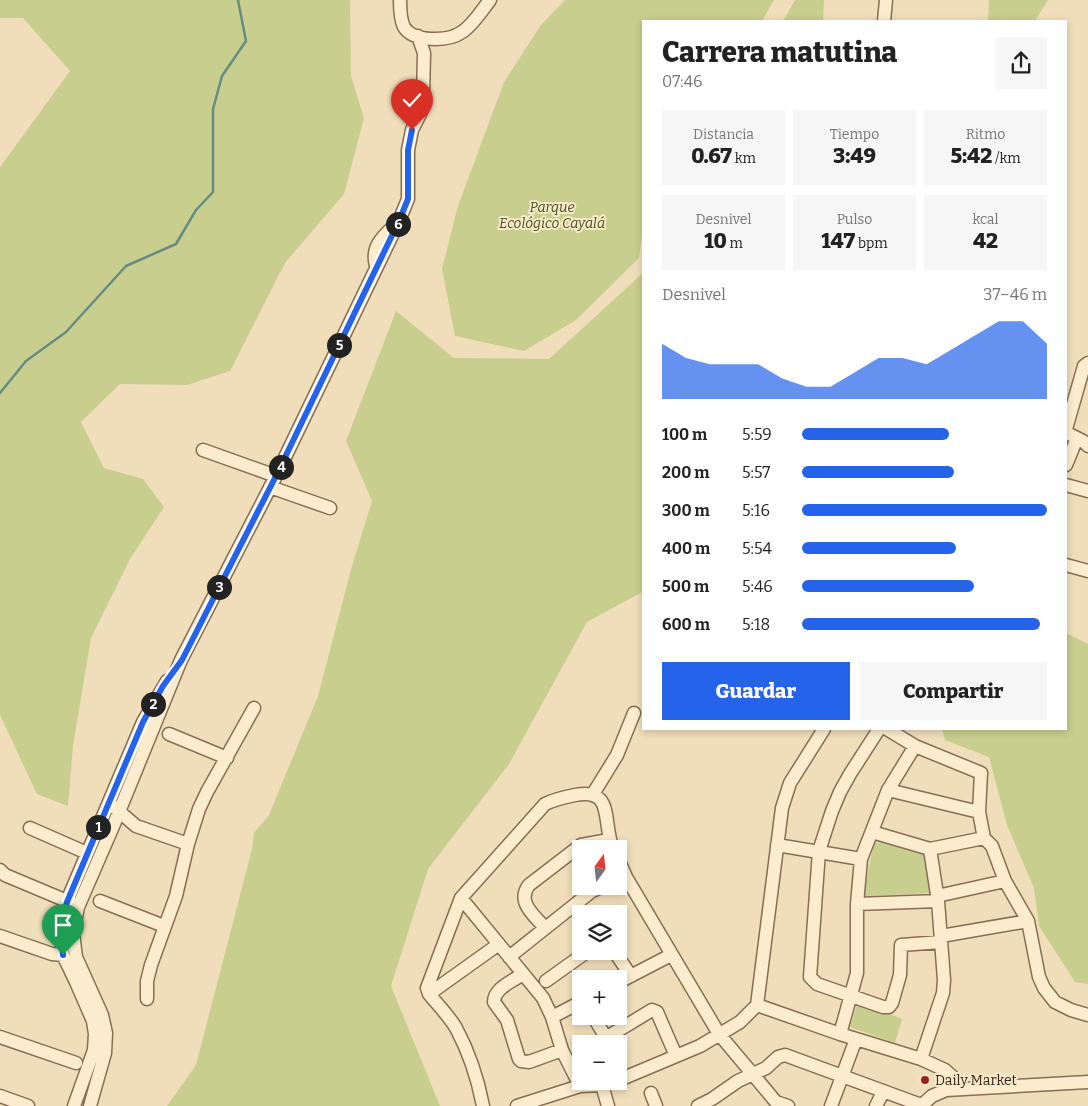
<!DOCTYPE html>
<html lang="es">
<head>
<meta charset="utf-8">
<style>
	:root { --surface:#fff; --page:#f6f6f6; --text:#222; --muted:#767676; --accent:#2563eb }
	body { margin:0; font-family:Bitter,serif; background:var(--page); color:var(--text); height:100vh; display:flex; flex-direction:column; font-size:19px; white-space:nowrap }
	* { box-sizing:border-box; margin:0 }
	p { font-size:16px; color:var(--muted) }
	.icon { flex:none; width:28px; height:28px; fill:none; stroke:currentColor; stroke-width:2; stroke-linecap:round; stroke-linejoin:round }
	.map { position:relative; flex:1; overflow:hidden }
	.details { position:absolute; left:642px; top:20px; width:425px; height:710px; display:flex; flex-direction:column; background:var(--surface); border-radius:0px; box-shadow:0 2px 8px #0003 }
	.details>* { flex:none }
	.needle { width:32px; rotate:15deg }
	.fabs { position:absolute; left:572px; top:840px; display:grid; gap:10px }
	.fabs a { display:grid; place-items:center; width:55px; height:55px; border-radius:0px; background:var(--surface); box-shadow:0 2px 8px #0003; font-size:25px }
	.pin { position:absolute; display:grid; place-items:center; width:42px; height:42px; color:#fff; margin:-51px -21px; border-radius:50% 50% 50% 0; rotate:-45deg; box-shadow:0 0 5px #0007 }
	.pin .icon { rotate:45deg }
	.km { position:absolute; width:25px; height:25px; margin:-12px; border-radius:50%; background:#222; color:#fff; font-size:14px; line-height:25px; text-align:center }
	.round { display:grid; place-items:center; flex:none; width:52px; height:52px; border-radius:0px; background:var(--page) }
	.summary { display:flex; align-items:center; justify-content:space-between; height:85px; padding:0 20px }
	h1 { font-size:28px; font-weight:800; line-height:38px }
	.metrics { display:grid; grid-template-columns:repeat(3,1fr); gap:8px; height:85px; padding:5px 20px }
	.metrics div { display:grid; align-content:center; border-radius:0px; background:var(--page); text-align:center }
	.metrics b { font-size:21px; font-weight:800 }
	.metrics small { font-size:14px; font-weight:400 }
	.metrics p { font-size:14px }
	.chart { height:140px; padding:10px 20px }
	.chart p { display:flex; justify-content:space-between }
	.chart svg { width:100%; height:90px; margin-top:5px; fill:var(--accent); opacity:.7 }
	.action { display:flex; gap:10px; margin-top:auto; padding:10px 20px }
	.action a { flex:1; height:58px; border-radius:0px; background:var(--accent); color:#fff; font-size:20px; font-weight:800; line-height:58px; text-align:center }
	.action a+a { background:var(--page); color:var(--text) }
	ul { padding:0 20px; list-style:none; font-size:16px }
	li { display:grid; grid-template-columns:80px 60px 1fr; align-items:center; height:38px }
	li i { height:12px; border-radius:6px; background:var(--accent) }
	.map>svg:first-child { display:block }
	.green { fill:#c8ce8e }
	.lines { fill:none; stroke-linecap:round; stroke-linejoin:round }
	.stream { stroke:#678d83; stroke-width:2.5 }
	.minor-casing { stroke:#876e54; stroke-width:15 }
	.minor { stroke:#faeccd; stroke-width:12 }
	.route-casing { stroke:#fff; stroke-width:10 }
	.route { stroke:#2563eb; stroke-width:6 }
	.poi-dot { fill:#992125; stroke:#f7e9ca; stroke-width:2 }
	.labels { text-anchor:middle; stroke-width:4; stroke-linejoin:round; paint-order:stroke }
	.park-label { font-size:14px; font-style:italic; fill:#47531f; stroke:#f7e9ca }
	.poi-label { font-size:14px; fill:#35261a; stroke:#f7e9ca; text-anchor:start }
</style>
</head>
<body>
<div class="map">
<svg width="1088" height="1106" viewBox="0 0 1088 1106">
	<rect width="100%" height="100%" fill="#f0deba"/>
	<path class="green" d="M 0,0 L 350,0 L 351,76 L 364,118 L 344,194 L 285,263 L 230,371 L 187,385 L 120,384 L 81,422 L 104,468 L 143,479 L 164,507 L 130,559 L 91,638 L 73,746 L 68,806 L 37,794 L 0,715 L 0,167 L 70,71 L 23,18 L 0,18 Z
		M 565,0 L 774,0 L 762,21 L 644,21 L 644,219 L 639,258 L 576,320 L 524,351 L 455,336 L 442,269 L 458,206 L 504,82 L 541,25 Z
		M 795,0 L 824,0 L 823,21 L 783,21 Z
		M 989,0 L 1048,0 L 1035,21 L 988,21 Z
		M 644,272 L 644,591 L 587,622 L 509,764 L 428,869 L 391,986 L 440,1106 L 167,1106 L 196,1065 L 252,849 L 254,833 L 269,815 L 318,696 L 352,566 L 372,501 L 346,441 L 396,311 L 454,358 L 549,359 Z
		M 1066,633 L 1088,644 L 1088,984 L 1075,982 L 1039,926 L 1034,888 L 1007,825 L 989,757 L 945,740 L 942,729 L 1066,729 Z
		M 884,842 L 926,854 L 932,893 L 863,896 L 874,843 Z
		M 858,1001 L 902,1019 L 895,1043 L 850,1027 Z"/>
	<g class="lines">
		<path class="stream" d="M 0,393 L 26,361 L 66,332 L 126,266 L 176,244 L 196,210 L 213,192 L 213,109 L 222,76 L 246,41 L 238,0"/>
		<g class="minor-casing">
			<path id="minor" d="M 400,0 C 400,8 400,19 404,27 C 413,42 448,42 462,32 C 473,25 482,10 490,0
				M 884,21 L 886,0
				M 376,266 C 371,248 381,238 394,226
				M 1066,429 L 1084,366 L 1088,363
				M 1071,435 L 1083,441 L 1088,446
				M 203,450 L 276,476
				M 1066,465 L 1077,438
				M 1066,485 L 1088,491
				M 270,487 L 330,508
				M 1066,565 L 1088,571
				M 879,729 L 850,774 L 840,792 L 832,811 L 819,851 L 810,977 L 817,984 L 883,1007 L 889,1007 L 892,1003 L 900,975 L 901,945 L 941,942
				M 887,729 L 915,746 L 981,773 L 979,812 L 984,838 L 992,846 L 1005,881 L 1028,921 L 1039,977 L 1044,988 L 1055,1002 L 1071,1010 L 1088,1015
				M 169,734 L 227,758
				M 888,790 L 979,812
				M 593,794 L 617,755 L 634,713
				M 114,807 L 136,826 L 188,844
				M 30,828 L 87,853
				M 872,832 L 930,849 L 984,838
				M 777,845 L 861,859
				M 619,861 L 626,877 L 719,1034 L 776,1102 L 788,1106
				M 0,870 L 5,875 L 74,904
				M 937,896 L 1005,881
				M 461,898 L 543,998 L 552,1017 L 562,1050 L 580,1086
				M 100,901 L 164,926
				M 857,904 L 938,901
				M 545,928 C 534,915 516,902 529,885 L 581,845 L 609,840
				M 0,936 L 52,954 L 63,955
				M 941,936 L 1028,921
				M 614,951 L 631,976
				M 509,957 L 592,891 L 604,886
				M 523,974 C 513,981 494,988 494,1002 L 507,1020 L 519,1059 L 521,1061 L 529,1062 L 562,1050
				M 546,981 L 588,951
				M 619,982 L 671,955
				M 429,994 L 499,944
				M 147,999 L 147,981 L 151,965 L 176,896 L 188,844 L 199,809 L 207,792 L 254,708
				M 757,1005 L 840,1034 L 921,1059 L 945,1070 L 954,1078 L 960,1089
				M 593,1016 L 605,1036 L 609,1036 L 652,1010 L 657,1012 L 676,1056
				M 552,1017 L 581,1002
				M 840,1034 L 857,973 L 857,904 L 861,859 L 888,790 L 915,746
				M 0,1037 L 76,1063
				M 921,1059 L 943,993 L 944,980 L 938,901 L 930,849
				M 619,1080 L 700,1046 L 740,1022 L 757,1005 L 782,808 L 790,783 L 824,729
				M 602,1085 L 608,1106
				M 651,1093 L 656,1106
				M 0,1096 L 28,1106
				M 74,1106 L 94,1050 L 95,1034 L 93,1021 L 76,982 L 63,955 L 60,925 L 67,901 L 143,722 L 167,681
				M 90,1106 L 105,1053 L 106,1033 L 102,1015 L 76,957 L 73,933 L 78,907 L 114,824 L 181,660 L 276,476 L 399,221 L 408,199 L 408,150 L 412,130 L 421,112 L 423,98 L 424,53 L 418,36
				M 483,1106 C 478,1080 469,1052 456,1028 C 449,1016 438,1005 429,994 L 427,988 L 461,898 L 545,804 C 555,799 565,797 575,795 C 615,787 602,823 613,849
				M 517,1106 L 580,1086 L 602,1085 L 615,1081
				M 698,1106 L 712,1099 L 738,1081 L 766,1068 L 778,1057 L 785,1055 L 921,1105
				M 831,1106 L 856,1039
				M 876,1106 L 883,1092
				M 921,1106 L 932,1096 L 946,1090 L 1088,1082"/>
		</g>
		<use href="#minor" class="minor"/>
	</g>
	<g class="lines">
		<g class="route-casing">
			<path id="route" d="M 63,955 L 60,925 L 67,902 L 143,722 L 163,686 L 182,660 L 276,476 L 399,221 L 408,199 L 408,150 L 412,130"/>
		</g>
		<use href="#route" class="route"/>
	</g>
	<circle class="poi-dot" cx="925" cy="1080" r="5"/>
	<g class="labels">
		<g class="park-label">
			<text x="552" y="212">Parque<tspan x="552" dy="16">Ecológico Cayalá</tspan></text>
		</g>
		<g class="poi-label">
			<text x="935" y="1085">Daily Market</text>
		</g>
	</g>
</svg>
<div class="fabs">
<a><svg class="needle" viewBox="-14 -14 28 28"><path d="M0-13l5 13h-10z" fill="#e53935"/><path d="M0 13l5-13h-10z" fill="#767676"/></svg></a>
<a><svg class="icon" aria-label="layers" viewBox="0 0 24 24"><path d="M12 4l9 5-9 5-9-5zM3 14l9 5 9-5"/></svg></a>
<a>+</a>
<a>−</a>
</div>
<div class="pin" style="left:63px;top:955px;background:#1e9e55"><svg class="icon" aria-label="arrive" viewBox="0 0 24 24"><path d="M6 21V4h12l-3 4 3 4H6"/></svg></div>
<div class="pin" style="left:412px;top:130px;background:#d93025"><svg class="icon" aria-label="check" viewBox="0 0 24 24"><path d="M5 12l5 5 9-10"/></svg></div>
<b class="km" style="left:98px;top:827px">1</b>
<b class="km" style="left:153px;top:704px">2</b>
<b class="km" style="left:219px;top:587px">3</b>
<b class="km" style="left:281px;top:467px">4</b>
<b class="km" style="left:339px;top:345px">5</b>
<b class="km" style="left:398px;top:224px">6</b>
<section class="details">
<div class="summary"><div><h1>Carrera matutina</h1><p>07:46</p></div><a class="round"><svg class="icon" aria-label="share" viewBox="0 0 24 24"><path d="M12 15V3M7 8l5-5 5 5M5 13v7h14v-7"/></svg></a></div>
<div class="metrics">
<div><p>Distancia</p><b>0.67<small> km</small></b></div>
<div><p>Tiempo</p><b>3:49</b></div>
<div><p>Ritmo</p><b>5:42<small> /km</small></b></div>
</div>
<div class="metrics">
<div><p>Desnivel</p><b>10<small> m</small></b></div>
<div><p>Pulso</p><b>147<small> bpm</small></b></div>
<div><p>kcal</p><b>42</b></div>
</div>
<div class="chart"><p><span>Desnivel</span>37–46 m</p>
<svg viewBox="0 0 160 44" preserveAspectRatio="none"><path d="M0 44V17L10 24L20 27L30 27L40 27L50 34L60 38L70 38L80 31L90 24L100 24L110 27L120 20L130 13L140 6L150 6L160 17V44z"/></svg>
</div>
<ul>
<li><b>100 m</b>5:59<i style="width:60%"></i></li>
<li><b>200 m</b>5:57<i style="width:62%"></i></li>
<li><b>300 m</b>5:16<i style="width:100%"></i></li>
<li><b>400 m</b>5:54<i style="width:63%"></i></li>
<li><b>500 m</b>5:46<i style="width:70%"></i></li>
<li><b>600 m</b>5:18<i style="width:97%"></i></li>
</ul>
<div class="action"><a>Guardar</a><a>Compartir</a></div>
</section>
</div>
</body>
</html>
